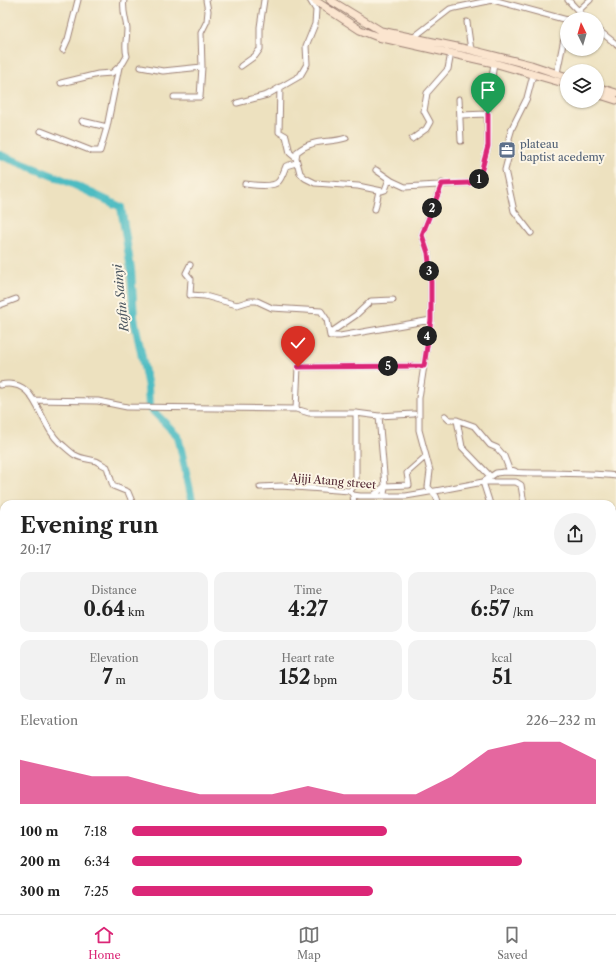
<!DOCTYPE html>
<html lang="en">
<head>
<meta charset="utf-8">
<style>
	:root { --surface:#fff; --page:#f2f2f2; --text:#222; --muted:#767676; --line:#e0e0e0; --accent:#db2777 }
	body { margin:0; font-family:"Libre Caslon Text",serif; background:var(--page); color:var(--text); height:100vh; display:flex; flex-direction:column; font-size:15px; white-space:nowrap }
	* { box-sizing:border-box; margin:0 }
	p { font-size:13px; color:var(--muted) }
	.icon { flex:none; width:22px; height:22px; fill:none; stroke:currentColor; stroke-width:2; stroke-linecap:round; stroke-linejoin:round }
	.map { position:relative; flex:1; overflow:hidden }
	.side { position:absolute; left:0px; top:500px; width:616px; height:414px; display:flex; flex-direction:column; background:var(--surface); border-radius:12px 12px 0 0; box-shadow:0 1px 3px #0004 }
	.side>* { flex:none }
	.needle { width:26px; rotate:355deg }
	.controls { position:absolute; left:560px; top:12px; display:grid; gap:8px }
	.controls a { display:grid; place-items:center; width:44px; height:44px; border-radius:50%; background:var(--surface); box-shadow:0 1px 3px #0004; font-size:20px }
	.pin { position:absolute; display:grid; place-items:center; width:34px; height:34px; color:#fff; margin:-41px -17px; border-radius:50% 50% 50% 0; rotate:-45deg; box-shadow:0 0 4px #0007 }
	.pin .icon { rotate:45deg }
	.km { position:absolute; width:20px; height:20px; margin:-10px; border-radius:50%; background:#222; color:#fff; font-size:11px; line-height:20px; text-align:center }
	.round { display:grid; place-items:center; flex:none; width:42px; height:42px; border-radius:21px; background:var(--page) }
	.overview { display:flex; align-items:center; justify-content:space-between; height:68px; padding:0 20px }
	h1 { font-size:22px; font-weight:800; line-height:30px }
	.figures { display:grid; grid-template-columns:repeat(3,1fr); gap:6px; height:68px; padding:4px 20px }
	.figures div { display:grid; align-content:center; border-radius:10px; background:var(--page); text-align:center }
	.figures b { font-size:20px; font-weight:800 }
	.figures small { font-size:11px; font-weight:400 }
	.figures p { font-size:11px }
	.chart { height:112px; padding:8px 20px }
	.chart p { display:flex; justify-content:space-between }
	.chart svg { width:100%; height:72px; margin-top:4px; fill:var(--accent); opacity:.7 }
	ul { padding:0 20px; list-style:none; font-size:13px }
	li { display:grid; grid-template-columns:64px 48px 1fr; align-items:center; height:30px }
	li i { height:10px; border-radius:5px; background:var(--accent) }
	.tab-bar { display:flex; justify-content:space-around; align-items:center; height:56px; border-top:1px solid var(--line); background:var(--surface); font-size:11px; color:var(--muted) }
	.tab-bar a { display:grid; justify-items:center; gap:2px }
	.tab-bar .current { color:var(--accent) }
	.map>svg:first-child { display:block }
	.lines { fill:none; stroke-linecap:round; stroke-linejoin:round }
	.river { stroke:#4ebcc2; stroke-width:8 }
	.street-casing { stroke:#9c8075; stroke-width:7 }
	.secondary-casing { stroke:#9c8075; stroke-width:9 }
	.street { stroke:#fff; stroke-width:5 }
	.secondary { stroke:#fbe5cf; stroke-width:7 }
	.route-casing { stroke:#fff; stroke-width:8 }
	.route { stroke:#db2777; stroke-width:5 }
	.labels { text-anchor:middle; stroke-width:4; stroke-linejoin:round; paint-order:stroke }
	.service-label { font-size:11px; fill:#4e5e75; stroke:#fcf5e5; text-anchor:start }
	.street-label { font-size:11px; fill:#4a1f2b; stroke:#fcf5e5 }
	.water-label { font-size:12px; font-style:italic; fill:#4b5660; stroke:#fcf5e5 }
</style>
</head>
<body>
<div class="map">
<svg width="616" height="914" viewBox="0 0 616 914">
	<rect width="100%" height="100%" fill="#fcf5e5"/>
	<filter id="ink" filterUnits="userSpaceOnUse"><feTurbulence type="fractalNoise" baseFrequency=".025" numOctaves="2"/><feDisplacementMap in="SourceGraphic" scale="8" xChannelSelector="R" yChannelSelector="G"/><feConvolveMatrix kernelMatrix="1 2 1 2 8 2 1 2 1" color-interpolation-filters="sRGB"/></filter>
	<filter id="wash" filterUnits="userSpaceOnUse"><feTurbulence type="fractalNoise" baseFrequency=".012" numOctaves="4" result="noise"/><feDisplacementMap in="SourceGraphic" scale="16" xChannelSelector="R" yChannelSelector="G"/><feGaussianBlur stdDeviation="0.9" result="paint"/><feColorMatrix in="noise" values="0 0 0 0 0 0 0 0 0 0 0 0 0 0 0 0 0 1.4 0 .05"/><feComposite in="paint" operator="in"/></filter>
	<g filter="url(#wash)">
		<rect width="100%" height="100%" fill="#ede1bf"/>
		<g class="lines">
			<path class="river" d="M 0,155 L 66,181 L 121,207 L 131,269 L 134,318 L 148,387 L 149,407 L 178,436 L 193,504
				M 476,910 L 488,914"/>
		</g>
	</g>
	<g filter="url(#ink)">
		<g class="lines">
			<g class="street-casing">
				<path id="street" d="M 568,0 L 586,19
					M 578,11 L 590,0
					M 467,22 L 471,50
					M 597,29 L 616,44
					M 414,37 L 450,9 L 493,0 L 567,20
					M 63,50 L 68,39 L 78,0
					M 241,66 L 255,56 L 260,49 L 260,27 L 264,0
					M 141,67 L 163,71 L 202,67 L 201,33 L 207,21 L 208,11 L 206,0
					M 557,73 L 567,24
					M 61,83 L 98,74 L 112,73 L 123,63 L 127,56 C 124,47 127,38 127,29 C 126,19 122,10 124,0
					M 280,87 L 279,132 L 286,136 L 290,153 L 296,158 L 300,173 L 305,178 L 315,183 L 358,186 L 382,191 L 385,190 L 388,182 L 392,181 L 405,187 L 470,183 L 479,180 L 488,146 L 487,114 L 494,63
					M 174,97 L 200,97 L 202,67
					M 459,99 L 461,141
					M 237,103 L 267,95 L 300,76 L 307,64 L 306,46 L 315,24 L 316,10 L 310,0
					M 461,115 L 487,114
					M 82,121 L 107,127 L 119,67
					M 41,131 L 92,151 L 100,151 L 107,127
					M 412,139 L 426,129 L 430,122 L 424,111 L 427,93 L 448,69 L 451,53
					M 296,158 L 297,152 C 314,138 328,144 346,138
					M 376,170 L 392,181
					M 245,184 C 252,185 274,188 279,181 C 282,177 284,171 286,166 L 296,163
					M 375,209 L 379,191
					M 531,233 L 514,211 L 505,170 L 510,151 L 509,138 L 512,128 L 527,98 L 533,75
					M 190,265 L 186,273 L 191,279 L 190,295 L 205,296 L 237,305 L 250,301 L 257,301 L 272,308 L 321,311 L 327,320 L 330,336 L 340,336 L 431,320
					M 0,305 L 16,299
					M 330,333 L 356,315 L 371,301 L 393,300
					M 0,385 C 38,377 37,422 59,442 C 62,444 72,454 75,455 C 81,459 90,459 96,461 C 100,463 103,465 107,467 L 113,486 L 128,492 L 133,504
					M 34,400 L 98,401 L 127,407 L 296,409 L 309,413 L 356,413 L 379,416 L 414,414
					M 296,409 L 298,367 L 424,366
					M 379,416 L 385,486 L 384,495
					M 445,416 L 449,420 L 457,420 L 474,426 L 490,445 L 497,448 L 504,456 L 509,469 L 515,471
					M 457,420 L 462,447 L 490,476
					M 260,487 L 281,486 L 350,491 L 353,495 L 360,496 L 406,496 L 441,490 L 483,482 L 496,473 L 504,472 C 542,474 579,472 616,476
					M 350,491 L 356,483 L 356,413
					M 353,495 L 354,504
					M 374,495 L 385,486 L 409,485 L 407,473 L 425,457
					M 439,504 L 436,496 L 428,487 L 430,471 L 419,430 L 419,398 L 431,320 L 431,282 L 428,253 L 422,235 L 442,183
					M 490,504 L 483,482 L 516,482 L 521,485 L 524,504
					M 612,512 L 616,513
					M 612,725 L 616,727
					M 0,838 L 4,838
					M 0,884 L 4,884
					M 509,910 L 513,914"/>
			</g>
			<g class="secondary-casing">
				<path id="secondary" d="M 314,0 L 360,30 L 378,37 L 494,63 L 567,84
					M 330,0 L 381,31 L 471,50 L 531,65 L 567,77
					M 597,87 L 616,93
					M 597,94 L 616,100"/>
			</g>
			<use href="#street" class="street"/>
			<use href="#secondary" class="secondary"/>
		</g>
	</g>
	<g class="lines" filter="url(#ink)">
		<g class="route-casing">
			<path id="route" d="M 298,367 L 424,366 L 431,320 L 431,282 L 428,253 L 422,235 L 442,184 L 470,183 L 479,180 L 488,146 L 488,114"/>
		</g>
		<use href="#route" class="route"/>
	</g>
	<defs>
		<g id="office-square" transform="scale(0.9)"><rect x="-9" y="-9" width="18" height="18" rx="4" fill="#5c6f8a" stroke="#fcf5e5"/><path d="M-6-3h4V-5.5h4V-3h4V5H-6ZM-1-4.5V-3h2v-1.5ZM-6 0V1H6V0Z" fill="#fff"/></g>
	</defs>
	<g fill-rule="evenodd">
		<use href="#office-square" x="507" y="150"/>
	</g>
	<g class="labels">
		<g class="service-label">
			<text x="520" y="148">plateau<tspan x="520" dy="13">baptist acedemy</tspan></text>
		</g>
		<g class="street-label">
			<text transform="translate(333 481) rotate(5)" y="4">Ajiji Atang street</text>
		</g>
		<g class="water-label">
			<text transform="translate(121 298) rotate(-96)" y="4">Rafin Sainyi</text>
		</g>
	</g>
</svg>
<div class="controls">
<a><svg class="needle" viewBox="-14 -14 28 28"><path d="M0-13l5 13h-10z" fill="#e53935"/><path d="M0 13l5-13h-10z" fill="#767676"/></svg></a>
<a><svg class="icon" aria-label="layers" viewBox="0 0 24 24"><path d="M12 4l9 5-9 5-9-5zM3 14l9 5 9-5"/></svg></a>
</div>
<div class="pin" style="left:488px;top:114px;background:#1e9e55"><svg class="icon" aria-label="arrive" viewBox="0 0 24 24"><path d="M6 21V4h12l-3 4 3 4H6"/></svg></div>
<div class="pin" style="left:298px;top:367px;background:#d93025"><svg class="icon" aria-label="check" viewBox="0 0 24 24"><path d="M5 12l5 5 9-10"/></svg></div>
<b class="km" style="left:479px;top:179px">1</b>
<b class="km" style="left:432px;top:208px">2</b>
<b class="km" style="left:429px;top:271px">3</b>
<b class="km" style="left:427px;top:336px">4</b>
<b class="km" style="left:388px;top:366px">5</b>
<section class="side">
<div class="overview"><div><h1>Evening run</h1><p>20:17</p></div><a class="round"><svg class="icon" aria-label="share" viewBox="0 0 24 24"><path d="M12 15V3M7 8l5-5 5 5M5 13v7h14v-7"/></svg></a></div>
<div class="figures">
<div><p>Distance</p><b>0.64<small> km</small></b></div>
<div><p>Time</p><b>4:27</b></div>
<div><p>Pace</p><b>6:57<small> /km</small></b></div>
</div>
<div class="figures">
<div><p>Elevation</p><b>7<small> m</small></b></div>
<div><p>Heart rate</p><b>152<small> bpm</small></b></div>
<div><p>kcal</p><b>51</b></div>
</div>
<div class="chart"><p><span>Elevation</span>226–232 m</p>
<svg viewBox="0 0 160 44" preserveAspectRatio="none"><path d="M0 44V17L10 22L20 27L30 27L40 33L50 38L60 38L70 38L80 33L90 38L100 38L110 38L120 27L130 11L140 6L150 6L160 17V44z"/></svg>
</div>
<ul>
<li><b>100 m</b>7:18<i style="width:55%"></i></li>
<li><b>200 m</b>6:34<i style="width:84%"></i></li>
<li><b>300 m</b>7:25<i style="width:52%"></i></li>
</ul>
</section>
</div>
<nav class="tab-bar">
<a class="current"><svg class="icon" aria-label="home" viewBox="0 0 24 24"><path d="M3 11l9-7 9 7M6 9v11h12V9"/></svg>Home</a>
<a><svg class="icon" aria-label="map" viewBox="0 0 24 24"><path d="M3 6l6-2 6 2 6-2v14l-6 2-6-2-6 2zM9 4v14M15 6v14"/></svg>Map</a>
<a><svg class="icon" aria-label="saved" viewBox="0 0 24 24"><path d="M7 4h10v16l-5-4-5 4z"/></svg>Saved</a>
</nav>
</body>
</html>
